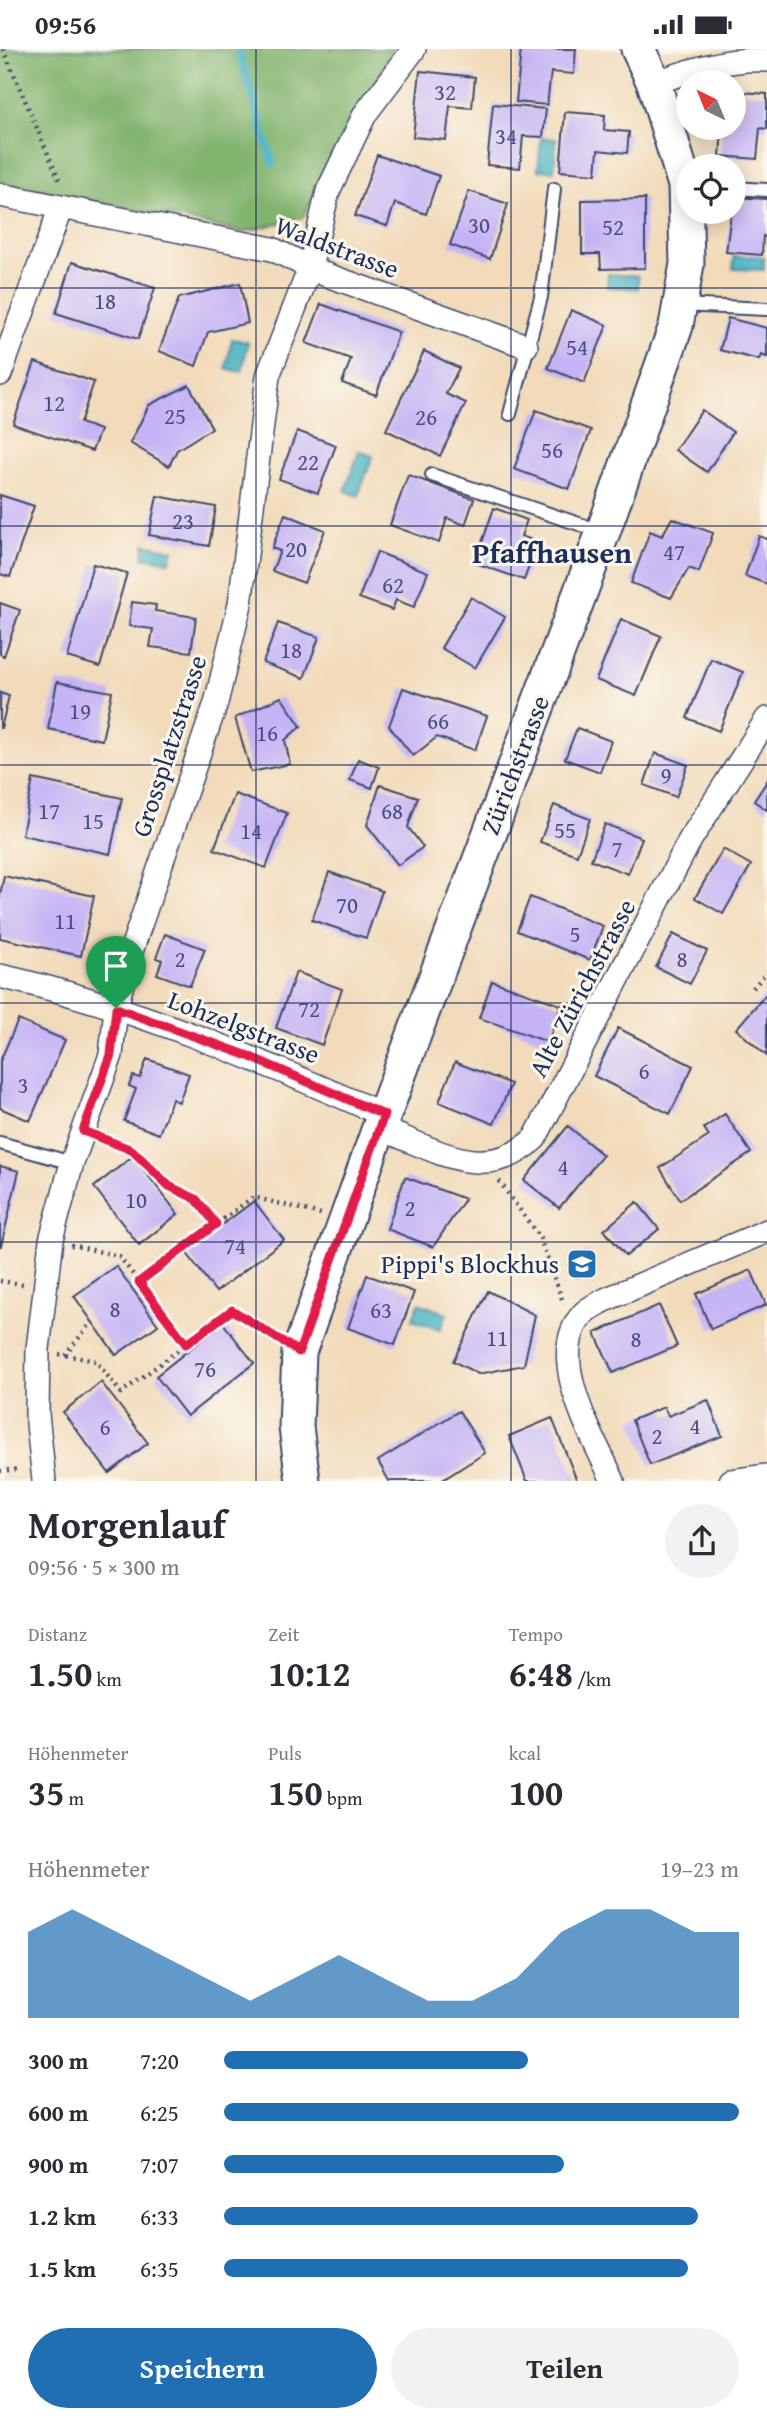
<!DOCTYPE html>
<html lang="de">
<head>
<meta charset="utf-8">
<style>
	:root { --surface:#fff; --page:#f2f2f3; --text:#2b2b33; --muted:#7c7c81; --accent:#1f6fb2 }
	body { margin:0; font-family:"Gentium Book Plus",serif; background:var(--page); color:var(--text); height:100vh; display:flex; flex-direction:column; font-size:26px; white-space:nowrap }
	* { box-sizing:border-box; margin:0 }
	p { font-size:23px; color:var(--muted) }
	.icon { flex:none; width:38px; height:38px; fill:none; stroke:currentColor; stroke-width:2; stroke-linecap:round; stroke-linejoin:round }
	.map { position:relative; height:1432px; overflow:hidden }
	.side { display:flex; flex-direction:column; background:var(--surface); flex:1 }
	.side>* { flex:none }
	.needle { width:46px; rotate:317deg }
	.buttons { position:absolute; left:676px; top:21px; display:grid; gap:14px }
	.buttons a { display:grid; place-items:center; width:70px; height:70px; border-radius:50%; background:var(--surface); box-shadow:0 4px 18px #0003; font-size:35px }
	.pin { position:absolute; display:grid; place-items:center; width:60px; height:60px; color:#fff; margin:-72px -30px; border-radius:50% 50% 50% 0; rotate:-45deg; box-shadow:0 0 7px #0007 }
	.pin .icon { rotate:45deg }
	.round { display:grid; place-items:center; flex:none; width:74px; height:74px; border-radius:37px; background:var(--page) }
	.summary { display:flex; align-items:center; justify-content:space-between; height:119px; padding:0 28px }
	h1 { font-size:38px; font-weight:800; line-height:52px }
	.figures { display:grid; grid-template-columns:repeat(3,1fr); gap:10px; height:119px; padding:7px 28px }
	.figures div { display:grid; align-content:center }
	.figures b { font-size:35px; font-weight:800 }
	.figures small { font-size:19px; font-weight:400 }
	.figures p { font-size:19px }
	.chart { height:196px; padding:14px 28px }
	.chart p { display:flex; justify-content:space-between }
	.chart svg { width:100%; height:126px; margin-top:7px; fill:var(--accent); opacity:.7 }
	.action { display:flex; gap:14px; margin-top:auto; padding:14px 28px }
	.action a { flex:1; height:80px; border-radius:42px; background:var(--accent); color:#fff; font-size:28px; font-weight:800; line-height:80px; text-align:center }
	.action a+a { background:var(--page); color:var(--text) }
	ul { padding:0 28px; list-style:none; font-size:23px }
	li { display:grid; grid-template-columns:112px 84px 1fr; align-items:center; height:52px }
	li i { height:18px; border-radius:9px; background:var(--accent) }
	.status { display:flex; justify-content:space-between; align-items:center; height:49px; padding:0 35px; background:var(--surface); direction:ltr }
	.status svg { height:19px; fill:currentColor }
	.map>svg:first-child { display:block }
	.forest { fill:#82b46e; stroke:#4e7266; stroke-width:2 }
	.water { fill:#46b3c2; stroke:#307190; stroke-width:2 }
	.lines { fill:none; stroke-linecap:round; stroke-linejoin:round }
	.stream { stroke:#46b3c2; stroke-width:8 }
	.building { fill:#c5b3f5 }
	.lane-casing { stroke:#3b496c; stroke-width:16 }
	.street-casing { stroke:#3b496c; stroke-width:26 }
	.secondary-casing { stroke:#3b496c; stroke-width:37 }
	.path { stroke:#3b496c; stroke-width:4.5; stroke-dasharray:2 5; stroke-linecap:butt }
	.lane { stroke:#fff; stroke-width:12 }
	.street { stroke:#fff; stroke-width:23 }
	.secondary { stroke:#fff; stroke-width:33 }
	.route-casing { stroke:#fff; stroke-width:14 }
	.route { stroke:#e11d48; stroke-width:9 }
	.grid { fill:none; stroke:#1b2f5e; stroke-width:2; stroke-opacity:0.55 }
	.labels { text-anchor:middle; stroke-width:6; stroke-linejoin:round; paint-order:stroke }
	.number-label { font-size:23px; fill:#465084 }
	.street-label { font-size:26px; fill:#1b2f5e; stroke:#fbf7ec }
	.poi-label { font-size:26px; fill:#1b2f5e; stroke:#fbf7ec; text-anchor:end }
	.quarter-label { font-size:30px; font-weight:bold; fill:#1b2f5e; stroke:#fbf7ec }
</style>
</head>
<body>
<div class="status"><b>09:56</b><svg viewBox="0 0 49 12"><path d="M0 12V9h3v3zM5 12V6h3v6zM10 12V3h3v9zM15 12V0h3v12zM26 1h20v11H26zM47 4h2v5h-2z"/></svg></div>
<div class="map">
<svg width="767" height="1432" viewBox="0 0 767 1432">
	<rect width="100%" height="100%" fill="#fbf7ec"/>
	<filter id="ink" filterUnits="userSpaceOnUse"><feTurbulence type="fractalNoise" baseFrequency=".0143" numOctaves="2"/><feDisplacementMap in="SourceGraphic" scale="14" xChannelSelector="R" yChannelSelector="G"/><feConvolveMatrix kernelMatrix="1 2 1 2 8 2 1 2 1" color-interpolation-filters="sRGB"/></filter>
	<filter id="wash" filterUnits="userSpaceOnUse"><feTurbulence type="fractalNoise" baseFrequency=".00686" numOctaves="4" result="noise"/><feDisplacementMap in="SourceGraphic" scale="28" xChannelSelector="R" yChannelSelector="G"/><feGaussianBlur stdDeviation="1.57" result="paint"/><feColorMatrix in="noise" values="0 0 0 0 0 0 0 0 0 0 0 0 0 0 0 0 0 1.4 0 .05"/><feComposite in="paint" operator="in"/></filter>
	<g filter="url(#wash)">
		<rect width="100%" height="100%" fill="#f2daba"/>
		<path class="forest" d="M 0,0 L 394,0 L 302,169 L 243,183 L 0,132 Z"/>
		<path class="water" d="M 541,89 L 556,90 L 554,122 L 538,121 Z
			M 734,207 L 764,208 L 764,221 L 733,220 Z
			M 608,225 L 638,227 L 638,240 L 607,238 Z
			M 232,290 L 248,293 L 242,323 L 226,320 Z
			M 359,402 L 373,407 L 358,447 L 345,442 Z
			M 145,495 L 173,501 L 170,513 L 143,508 Z
			M 419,1254 L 447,1265 L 440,1281 L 412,1271 Z"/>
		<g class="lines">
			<path class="stream" d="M 238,0 L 273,114"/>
		</g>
		<g id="blocks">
			<path class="building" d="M 521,0 L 576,0 L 574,25 L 551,23 L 547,56 L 516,53 Z
				M 420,22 L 475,28 L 472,59 L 450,57 L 446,91 L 413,88 Z
				M 742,43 L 767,45 L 767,80 L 760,79 L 757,110 L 720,107 L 722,79 L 733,79 L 733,66 L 740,66 Z
				M 493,55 L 546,60 L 543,88 L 523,87 L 520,119 L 487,116 Z
				M 565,63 L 605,66 L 604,81 L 629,83 L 627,104 L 598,101 L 596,125 L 560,122 Z
				M 377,106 L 439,127 L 426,165 L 395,154 L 387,177 L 355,167 Z
				M 469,142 L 508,155 L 490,210 L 450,196 Z
				M 733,148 L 767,150 L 767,188 L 763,187 L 762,206 L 726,203 Z
				M 645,150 L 645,219 L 601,220 L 600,205 L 582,205 L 582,151 Z
				M 72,213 L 155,239 L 138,290 L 56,264 Z
				M 240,234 L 248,274 L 208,283 L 196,317 L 159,302 L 179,249 Z
				M 321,255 L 399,283 L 376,346 L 342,334 L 351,310 L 306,294 Z
				M 571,261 L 607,276 L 584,334 L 548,319 Z
				M 728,269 L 767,279 L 767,308 L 761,306 L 759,311 L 720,301 Z
				M 424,302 L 459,319 L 446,345 L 466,354 L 440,407 L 386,381 Z
				M 35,313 L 94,333 L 80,374 L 100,381 L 92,402 L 13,375 Z
				M 189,336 L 212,379 L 177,401 L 169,417 L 130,394 L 149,356 Z
				M 536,361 L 591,381 L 569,440 L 514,420 Z
				M 702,361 L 733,383 L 707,423 L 675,401 Z
				M 297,382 L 336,396 L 318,444 L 279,430 Z
				M 408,426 L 474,450 L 465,476 L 447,469 L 439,494 L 390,476 Z
				M 0,446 L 34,457 L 10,528 L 0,525 Z
				M 157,447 L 216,458 L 209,497 L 149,486 Z
				M 494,459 L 527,471 L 521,487 L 538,493 L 524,531 L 475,514 Z
				M 285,465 L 325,481 L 304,534 L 272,522 L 280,502 L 272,499 Z
				M 672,469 L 713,484 L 699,523 L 689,519 L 671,549 L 631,534 L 650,482 L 662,487 Z
				M 759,487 L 767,490 L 767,535 L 745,527 Z
				M 377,503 L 428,523 L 414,558 L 396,551 L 392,561 L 359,549 Z
				M 93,515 L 127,524 L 100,618 L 67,608 Z
				M 471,548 L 505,568 L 475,619 L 441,599 Z
				M 132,553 L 156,556 L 155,562 L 196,568 L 191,603 L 150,598 L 153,580 L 129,577 Z
				M 0,554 L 20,561 L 4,607 L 0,605 Z
				M 621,570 L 661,587 L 636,647 L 596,631 Z
				M 278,574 L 319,588 L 304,629 L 263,614 Z
				M 711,610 L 743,623 L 719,682 L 687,669 Z
				M 57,633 L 112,643 L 102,691 L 48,680 Z
				M 403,639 L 487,667 L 475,701 L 437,688 L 413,707 L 389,677 Z
				M 0,644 L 9,647 L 1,679 L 0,679 Z
				M 281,648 L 301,677 L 285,691 L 290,715 L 251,723 L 235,669 Z
				M 577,679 L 611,692 L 600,723 L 565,710 Z
				M 655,704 L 688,716 L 676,748 L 644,736 Z
				M 358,710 L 379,718 L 372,739 L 350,731 Z
				M 33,730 L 122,749 L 110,805 L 22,786 Z
				M 767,732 L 767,761 L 754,752 Z
				M 380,736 L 418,748 L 408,778 L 423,798 L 398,816 L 367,776 Z
				M 235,745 L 287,764 L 266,819 L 214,800 Z
				M 554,756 L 590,770 L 577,806 L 540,793 Z
				M 605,775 L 642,789 L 628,825 L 591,811 Z
				M 723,800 L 751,816 L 723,865 L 695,849 Z
				M 329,823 L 382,842 L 366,889 L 312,871 Z
				M 4,827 L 94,847 L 81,907 L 0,889 L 0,846 Z
				M 530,848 L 603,877 L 590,911 L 517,882 Z
				M 165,885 L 205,900 L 190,937 L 157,925 L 162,911 L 156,909 Z
				M 673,885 L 707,902 L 690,935 L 656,918 Z
				M 296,923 L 342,940 L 322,996 L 276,979 Z
				M 492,932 L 561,956 L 548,993 L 479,969 Z
				M 767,944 L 767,1007 L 736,980 Z
				M 18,971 L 65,991 L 30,1072 L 0,1059 L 0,1012 Z
				M 618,979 L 693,1017 L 670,1065 L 594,1027 Z
				M 147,1010 L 189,1025 L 179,1053 L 172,1050 L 159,1085 L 124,1072 L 136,1040 L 129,1037 L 133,1027 L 140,1029 Z
				M 455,1013 L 511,1035 L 494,1075 L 439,1053 Z
				M 725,1065 L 751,1104 L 680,1151 L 660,1119 L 709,1087 L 704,1079 Z
				M 568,1077 L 603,1106 L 559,1159 L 524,1131 Z
				M 133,1107 L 178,1165 L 139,1196 L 94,1138 Z
				M 0,1117 L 19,1122 L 1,1197 L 0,1197 Z
				M 405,1128 L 465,1150 L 433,1198 L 387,1180 Z
				M 254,1152 L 284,1191 L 216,1243 L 186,1203 Z
				M 637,1153 L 659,1180 L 626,1207 L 604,1181 Z
				M 587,1202 L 595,1213 L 578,1228 L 569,1217 Z
				M 116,1217 L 158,1276 L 116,1306 L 74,1247 Z
				M 751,1221 L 766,1256 L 711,1280 L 696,1245 Z
				M 367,1226 L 414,1243 L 395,1296 L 348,1279 Z
				M 488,1242 L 535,1266 L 524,1316 L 478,1325 L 453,1312 Z
				M 659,1256 L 677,1297 L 613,1324 L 595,1284 Z
				M 223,1274 L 254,1314 L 187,1367 L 156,1327 Z
				M 101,1333 L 148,1394 L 109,1424 L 63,1363 Z
				M 708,1351 L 722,1387 L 650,1416 L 632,1371 L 664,1358 L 668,1367 Z
				M 459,1362 L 485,1404 L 441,1432 L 389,1432 L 378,1412 Z
				M 552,1369 L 577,1432 L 527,1432 L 509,1387 Z"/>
		</g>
	</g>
	<g filter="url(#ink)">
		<use href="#blocks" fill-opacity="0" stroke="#3b496c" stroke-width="2"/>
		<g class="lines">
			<g class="lane-casing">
				<path id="lane" d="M 733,139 L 767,141
					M 680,256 L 767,260
					M 510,365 L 541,248 L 554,140
					M 432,426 L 603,483
					M 0,1094 L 72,1114"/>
			</g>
			<g class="street-casing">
				<path id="street" d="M 654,34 C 691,21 727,9 767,11
					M 0,146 L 272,200 L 324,225 L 526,297
					M 0,325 L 61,158
					M 0,927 C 133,957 259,1011 384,1066
					M 379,1079 C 433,1099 486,1137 535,1089 L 690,791 L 767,670
					M 44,1432 L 37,1365 L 38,1300 L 51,1191 L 72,1114 L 111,1006 L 116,959 L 128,911 L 216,654 L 240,555 L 268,327 L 310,219 L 328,142 L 365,65 L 414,0
					M 613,1432 C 594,1388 543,1307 584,1264 C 590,1258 600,1254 607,1250 L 767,1182
					M 731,1432 L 767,1427"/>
			</g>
			<g class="secondary-casing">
				<path id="secondary" d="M 303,1432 L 296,1378 L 299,1303 L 379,1079 L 603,483 L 676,277 L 687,215 L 685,136 L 654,34 L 638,0"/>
			</g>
			<path class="path" d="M 3,0 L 60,133
				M 753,939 L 767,923
				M 103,1090 L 132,1101 L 169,1137 L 196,1150 L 216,1175
				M 499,1132 L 540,1189 L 563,1253
				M 71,1196 L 119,1207 L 186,1295
				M 0,1232 L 23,1235
				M 139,1233 L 253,1148 L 321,1165
				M 59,1305 L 96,1312 L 121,1344 L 232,1261 L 276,1289
				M 65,1306 L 92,1273
				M 0,1422 L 20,1420"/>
			<use href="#lane" class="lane"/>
			<use href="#street" class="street"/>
			<use href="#secondary" class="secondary"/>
		</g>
	</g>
	<g class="lines" filter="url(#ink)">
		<g class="route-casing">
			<path id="route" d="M 116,959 L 246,1006 L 384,1066 L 299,1303 L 232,1261 L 186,1295 L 139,1233 L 216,1175 L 196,1150 L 169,1137 L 132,1101 L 83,1082 L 111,1006 Z"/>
		</g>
		<use href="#route" class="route"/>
	</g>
	<path class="grid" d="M 256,0 L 256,1432M 511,0 L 511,1432M 0,239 L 767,239M 0,477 L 767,477M 0,716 L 767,716M 0,954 L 767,954M 0,1193 L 767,1193"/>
	<defs>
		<g id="school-square" transform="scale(1.575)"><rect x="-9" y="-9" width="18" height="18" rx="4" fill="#1f6fb2" stroke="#fbf7ec"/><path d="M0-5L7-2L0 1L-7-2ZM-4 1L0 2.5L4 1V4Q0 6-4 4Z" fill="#fff"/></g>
	</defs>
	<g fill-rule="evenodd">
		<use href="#school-square" x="582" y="1215"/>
	</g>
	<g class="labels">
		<g class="number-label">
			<text x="445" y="51">32</text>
			<text x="506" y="95">34</text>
			<text x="479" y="184">30</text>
			<text x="613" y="186">52</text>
			<text x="105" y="260">18</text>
			<text x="577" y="306">54</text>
			<text x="54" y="362">12</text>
			<text x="175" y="375">25</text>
			<text x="426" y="376">26</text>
			<text x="552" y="409">56</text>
			<text x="308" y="421">22</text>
			<text x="183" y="480">23</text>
			<text x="296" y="508">20</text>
			<text x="674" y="511">47</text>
			<text x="393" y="544">62</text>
			<text x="291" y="609">18</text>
			<text x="80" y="670">19</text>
			<text x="438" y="680">66</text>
			<text x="267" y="692">16</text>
			<text x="666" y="734">9</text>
			<text x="49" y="770">17</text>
			<text x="392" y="770">68</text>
			<text x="93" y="780">15</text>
			<text x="565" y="789">55</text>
			<text x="251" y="790">14</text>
			<text x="617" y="808">7</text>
			<text x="347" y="864">70</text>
			<text x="65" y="880">11</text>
			<text x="575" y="893">5</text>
			<text x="180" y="918">2</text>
			<text x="682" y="918">8</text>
			<text x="309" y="968">72</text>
			<text x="644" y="1030">6</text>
			<text x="23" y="1044">3</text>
			<text x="563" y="1126">4</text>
			<text x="136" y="1159">10</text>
			<text x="410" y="1167">2</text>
			<text x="235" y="1205">74</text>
			<text x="115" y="1268">8</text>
			<text x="381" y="1269">63</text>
			<text x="497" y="1297">11</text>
			<text x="636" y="1298">8</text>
			<text x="205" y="1328">76</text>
			<text x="695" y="1385">4</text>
			<text x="105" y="1386">6</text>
			<text x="657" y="1395">2</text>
		</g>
		<g class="street-label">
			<text transform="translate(337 198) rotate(21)" y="9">Waldstrasse</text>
			<text transform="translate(169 697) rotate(-72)" y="9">Grossplatzstrasse</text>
			<text transform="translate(515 716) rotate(-69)" y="9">Zürichstrasse</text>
			<text transform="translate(582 939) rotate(-62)" y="9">Alte Zürichstrasse</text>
			<text transform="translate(244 978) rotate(21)" y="9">Lohzelgstrasse</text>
		</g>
		<g class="poi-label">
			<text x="559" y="1224">Pippi's Blockhus</text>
		</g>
		<g class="quarter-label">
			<text x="552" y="514">Pfaffhausen</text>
		</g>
	</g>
</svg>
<div class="buttons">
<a><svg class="needle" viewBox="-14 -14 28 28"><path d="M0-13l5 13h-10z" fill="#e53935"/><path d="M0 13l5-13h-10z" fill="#7c7c81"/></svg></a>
<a><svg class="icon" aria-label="locate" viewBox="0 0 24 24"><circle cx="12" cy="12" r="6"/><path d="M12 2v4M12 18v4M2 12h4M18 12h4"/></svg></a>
</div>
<div class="pin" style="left:116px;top:959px;background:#1e9e55"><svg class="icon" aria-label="arrive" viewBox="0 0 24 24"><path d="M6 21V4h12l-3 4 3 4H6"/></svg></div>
</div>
<section class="side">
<div class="summary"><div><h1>Morgenlauf</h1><p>09:56 · 5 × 300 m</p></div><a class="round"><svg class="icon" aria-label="share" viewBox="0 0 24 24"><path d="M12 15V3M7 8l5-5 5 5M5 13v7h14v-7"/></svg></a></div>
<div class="figures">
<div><p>Distanz</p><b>1.50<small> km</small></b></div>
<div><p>Zeit</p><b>10:12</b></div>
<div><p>Tempo</p><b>6:48<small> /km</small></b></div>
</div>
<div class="figures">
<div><p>Höhenmeter</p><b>35<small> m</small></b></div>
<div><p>Puls</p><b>150<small> bpm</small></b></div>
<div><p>kcal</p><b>100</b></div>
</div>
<div class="chart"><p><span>Höhenmeter</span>19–23 m</p>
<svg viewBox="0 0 160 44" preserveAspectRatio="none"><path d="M0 44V14L10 6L20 14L30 22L40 30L50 38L60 30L70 22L80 30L90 38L100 38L110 30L120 14L130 6L140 6L150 14L160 14V44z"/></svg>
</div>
<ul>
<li><b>300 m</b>7:20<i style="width:59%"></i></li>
<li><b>600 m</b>6:25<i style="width:100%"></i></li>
<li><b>900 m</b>7:07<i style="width:66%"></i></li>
<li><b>1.2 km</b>6:33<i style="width:92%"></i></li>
<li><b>1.5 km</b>6:35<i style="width:90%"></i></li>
</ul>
<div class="action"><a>Speichern</a><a>Teilen</a></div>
</section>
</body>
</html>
